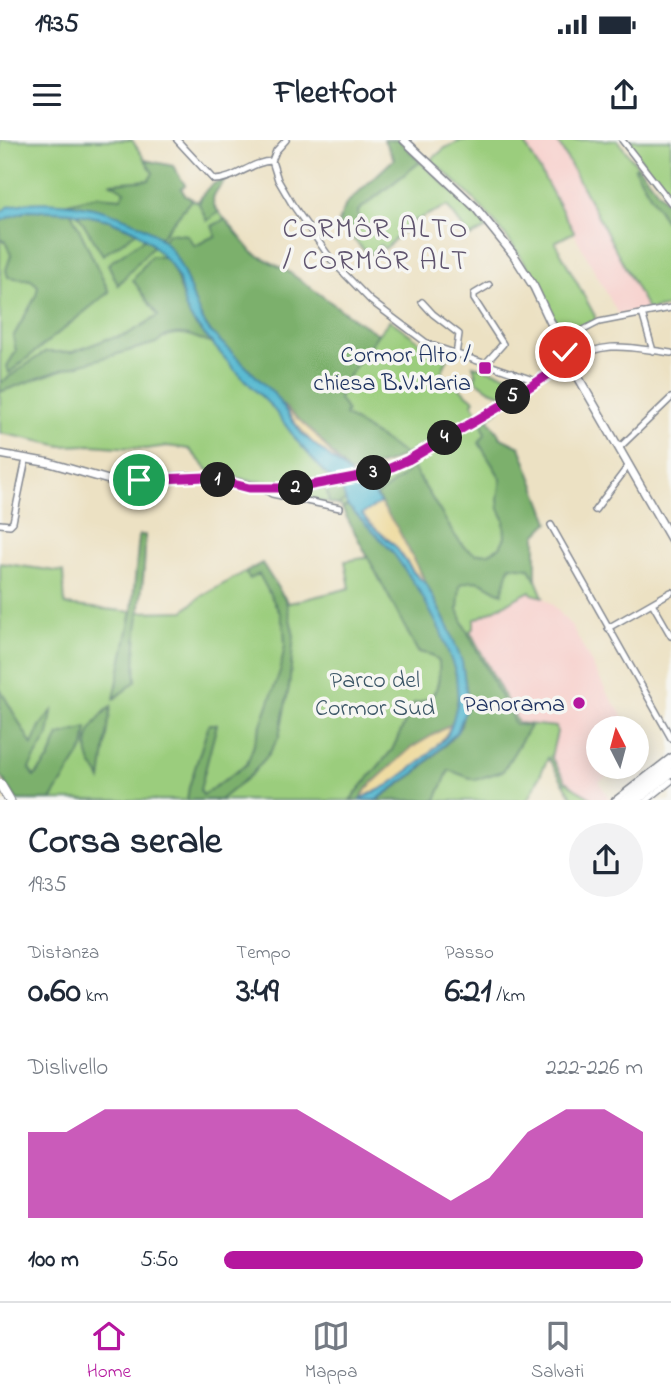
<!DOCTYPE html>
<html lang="it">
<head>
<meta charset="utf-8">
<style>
	:root { --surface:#fff; --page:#f2f2f3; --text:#1f2937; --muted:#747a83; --line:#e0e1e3; --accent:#b5179e }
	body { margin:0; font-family:"Indie Flower",sans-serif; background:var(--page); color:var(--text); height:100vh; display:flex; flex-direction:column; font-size:26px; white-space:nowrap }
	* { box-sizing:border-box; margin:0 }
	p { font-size:23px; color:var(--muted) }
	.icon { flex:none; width:38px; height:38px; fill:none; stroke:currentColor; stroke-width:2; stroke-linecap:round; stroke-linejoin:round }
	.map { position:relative; height:660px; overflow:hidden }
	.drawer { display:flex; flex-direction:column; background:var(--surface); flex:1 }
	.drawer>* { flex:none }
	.needle { width:46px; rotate:354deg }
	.buttons { position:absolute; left:586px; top:576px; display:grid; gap:14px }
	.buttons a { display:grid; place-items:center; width:63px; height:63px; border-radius:50%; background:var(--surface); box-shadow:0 4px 18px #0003; font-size:35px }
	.pin { position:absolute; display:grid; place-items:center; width:60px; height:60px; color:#fff; margin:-30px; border:4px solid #fff; border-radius:50%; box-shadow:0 2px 7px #0007 }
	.km { position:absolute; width:35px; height:35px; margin:-18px; border-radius:50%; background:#222; color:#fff; font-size:19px; line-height:35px; text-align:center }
	.round { display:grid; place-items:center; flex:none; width:74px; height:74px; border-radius:37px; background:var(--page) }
	.overview { display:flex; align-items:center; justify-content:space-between; height:119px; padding:0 28px }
	h1 { font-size:38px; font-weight:700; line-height:52px }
	.figures { display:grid; grid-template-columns:repeat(3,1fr); gap:10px; height:119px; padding:7px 28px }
	.figures div { display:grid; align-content:center }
	.figures b { font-size:35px; font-weight:700 }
	.figures small { font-size:19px; font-weight:400 }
	.figures p { font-size:19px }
	.chart { height:196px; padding:14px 28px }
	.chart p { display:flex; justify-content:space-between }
	.chart svg { width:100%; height:126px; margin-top:7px; fill:var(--accent); opacity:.7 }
	ul { padding:0 28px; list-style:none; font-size:23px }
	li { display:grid; grid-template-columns:112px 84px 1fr; align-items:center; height:52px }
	li i { height:18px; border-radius:9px; background:var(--accent) }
	.status { display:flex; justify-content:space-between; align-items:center; height:49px; padding:0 35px; background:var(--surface); direction:ltr }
	.status svg { height:19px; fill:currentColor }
	header { display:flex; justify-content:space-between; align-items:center; height:91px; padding:0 28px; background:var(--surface); font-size:32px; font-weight:700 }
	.dock { display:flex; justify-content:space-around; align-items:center; height:98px; border-top:2px solid var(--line); background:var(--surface); font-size:19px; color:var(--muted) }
	.dock a { display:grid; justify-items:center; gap:4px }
	.dock .active { color:var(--accent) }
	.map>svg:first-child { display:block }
	.built { fill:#f7d0cc }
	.green { fill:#9bcd7d; stroke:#5b7e6e; stroke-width:2 }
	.forest { fill:#7cb06c; stroke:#4c7065; stroke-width:2 }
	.sand { fill:#eeda9e; stroke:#84847e; stroke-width:2 }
	.water { fill:#52b8d0; stroke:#367497; stroke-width:2 }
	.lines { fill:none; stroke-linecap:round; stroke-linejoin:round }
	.street-casing { stroke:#848890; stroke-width:8 }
	.secondary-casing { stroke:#848890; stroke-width:10 }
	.primary-casing { stroke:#848890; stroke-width:10 }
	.highway-casing { stroke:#848890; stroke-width:11 }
	.street { stroke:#fff; stroke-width:5 }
	.secondary { stroke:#fff; stroke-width:7 }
	.primary { stroke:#fff; stroke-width:8 }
	.highway { stroke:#fff; stroke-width:9 }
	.route-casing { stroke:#fff; stroke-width:14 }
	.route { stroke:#b5179e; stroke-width:9 }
	.poi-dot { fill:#b5179e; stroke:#f6f6f2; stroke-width:2.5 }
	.labels { text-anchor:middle; stroke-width:7; stroke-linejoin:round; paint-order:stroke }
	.poi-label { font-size:24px; fill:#1b2f5e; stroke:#f6f6f2; text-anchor:end }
	.park-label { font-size:24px; fill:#3b5666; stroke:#f6f6f2 }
	.quarter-label { font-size:28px; letter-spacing:2px; fill:#60556f; stroke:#f6f6f2 }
</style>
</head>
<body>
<div class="status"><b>19:35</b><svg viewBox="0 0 49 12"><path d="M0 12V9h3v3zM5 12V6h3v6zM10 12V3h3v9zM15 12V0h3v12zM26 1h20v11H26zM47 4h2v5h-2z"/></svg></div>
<header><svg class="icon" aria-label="menu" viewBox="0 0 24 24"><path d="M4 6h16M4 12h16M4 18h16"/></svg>Fleetfoot<svg class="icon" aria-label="share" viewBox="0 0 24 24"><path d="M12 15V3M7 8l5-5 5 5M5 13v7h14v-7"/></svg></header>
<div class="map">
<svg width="671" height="661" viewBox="0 0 671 661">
	<rect width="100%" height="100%" fill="#f6f6f2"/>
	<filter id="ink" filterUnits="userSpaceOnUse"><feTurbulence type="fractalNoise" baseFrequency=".0143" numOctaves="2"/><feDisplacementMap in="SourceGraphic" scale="14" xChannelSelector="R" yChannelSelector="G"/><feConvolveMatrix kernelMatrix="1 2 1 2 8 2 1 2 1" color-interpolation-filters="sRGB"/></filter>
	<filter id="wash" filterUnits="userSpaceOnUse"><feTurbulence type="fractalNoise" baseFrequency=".00686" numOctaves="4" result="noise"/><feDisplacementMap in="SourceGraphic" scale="28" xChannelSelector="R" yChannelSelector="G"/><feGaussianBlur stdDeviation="1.57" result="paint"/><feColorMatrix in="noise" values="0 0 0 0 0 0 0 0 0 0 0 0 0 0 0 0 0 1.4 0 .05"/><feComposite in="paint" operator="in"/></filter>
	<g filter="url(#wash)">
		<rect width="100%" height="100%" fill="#ece1c3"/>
		<path class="built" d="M 523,0 L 557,0 L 648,170 L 618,174 Z
			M 530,451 L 533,454 L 543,457 L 554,466 L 573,488 L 607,553 L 631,588 L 598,588 L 598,626 L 621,627 L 599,642 L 611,661 L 577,660 L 550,616 L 557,592 L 556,587 L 518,583 L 470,491 L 474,488 L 474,480 Z"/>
		<path class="green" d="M 0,0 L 132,0 L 145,20 L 172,27 L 184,55 L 197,62 L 201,57 L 200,63 L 219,72 L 251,113 L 378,194 L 390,180 L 427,207 L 449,216 L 441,233 L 450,242 L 451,241 L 474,260 L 472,263 L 478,273 L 406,315 L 330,338 L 290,343 L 251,341 L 209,331 L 189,309 L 167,306 L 146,309 L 91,305 L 62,306 L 0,293 Z
			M 462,0 L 523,0 L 574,92 L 555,102 L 595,176 L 595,181 L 566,196 L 563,196 C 552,175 542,153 531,133 C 505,89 469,52 431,20 L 445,8 Z
			M 557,0 L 617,0 L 638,26 L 635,28 L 639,36 L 671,91 L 671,166 L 648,170 Z
			M 626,0 L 671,0 L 671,59 Z
			M 420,22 L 462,60 L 487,88 L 470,97 L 447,66 L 412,82 L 385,109 L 380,105 L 369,115 L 349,95 L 359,82 L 358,71 Z
			M 473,225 L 510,236 L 514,240 L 515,246 L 504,255 L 490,250 L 474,239 L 476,236 Z
			M 501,268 L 487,279 L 535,394 L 534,435 L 543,457 L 532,454 L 530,451 L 474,480 L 474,488 L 470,491 L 518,583 L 556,587 L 557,592 L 551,617 L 566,642 L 568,642 C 576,653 586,652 592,660 L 574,660 L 548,618 L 530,657 L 526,661 L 17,660 L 0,634 L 0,423 L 63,432 L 65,465 L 133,472 L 184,471 L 200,457 L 245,432 L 248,436 L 262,428 L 289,463 L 350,448 L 345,421 L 370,417 L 341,366 L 298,356 L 298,351 L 352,343 L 392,331 Z"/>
		<path class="forest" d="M 384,0 L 399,0 L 420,22 L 358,71 L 359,82 L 349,95 L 338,83 L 346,64 L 394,19 Z
			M 145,20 L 173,26 L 185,45 L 181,48 L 185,55 L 192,59 L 160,98 C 131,76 99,70 64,64 L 97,56 L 121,58 L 125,51 L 111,43 L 149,40 L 153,33 Z
			M 638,26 L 671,68 L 671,91 L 639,36 L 635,28 Z
			M 226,39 C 217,50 206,59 219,72 L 207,81 L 199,64 C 204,49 211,43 226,39 Z
			M 39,69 L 71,72 L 109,152 L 9,233 L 7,226 L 16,211 L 13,197 L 36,156 L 38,146 L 31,140 L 8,137 L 6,130 L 11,115 L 5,101 L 0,99 L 0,81 L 22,71 Z
			M 77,73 L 109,80 L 137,92 L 103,115 Z
			M 225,79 L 253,113 L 286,130 L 354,179 L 378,194 L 346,240 L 339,259 L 347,271 L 345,275 L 406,315 L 384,324 L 349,333 L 316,295 L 281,264 L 209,190 C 189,163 191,129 162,101 L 169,93 L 187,95 L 195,106 L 210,98 L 216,97 L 212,86 Z
			M 145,98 L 154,105 L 118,145 L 108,124 Z
			M 151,116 L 166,117 C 180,136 179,155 189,174 C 194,186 205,195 214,205 C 193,196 176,186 156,203 L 61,230 L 0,252 L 0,243 L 45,212 L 73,212 L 107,199 L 126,195 L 158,176 L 133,140 Z
			M 488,278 L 501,298 L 520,307 L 549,382 L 536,395 L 536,441 L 529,428 L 510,426 L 502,454 C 487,445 477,436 460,445 L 458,469 L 464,485 L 515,584 L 530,586 L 503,631 L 475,640 L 449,630 L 436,660 L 376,661 L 416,633 L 452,598 L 461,586 L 467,555 L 462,523 L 449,489 L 414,419 L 377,356 L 403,336 L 412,326 L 456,397 L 465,408 L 476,414 L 489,413 L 500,407 L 505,397 L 504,379 L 499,369 L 498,358 L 501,339 L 479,303 L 485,294 L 482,283 Z
			M 341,346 L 346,360 L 339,365 L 329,363 L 326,347 Z
			M 347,365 C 393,400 456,494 458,552 C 458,564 455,574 452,584 L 411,608 L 368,648 L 359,660 L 350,660 L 392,610 L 414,563 C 438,561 440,542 439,522 L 432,515 L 418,512 L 344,372 L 342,369 Z
			M 139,395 L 145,395 C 147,444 132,492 136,541 L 114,559 L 132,471 Z
			M 262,423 L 286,461 L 294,496 L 289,547 L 279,597 L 269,614 L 252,634 L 220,660 L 187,660 L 189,647 L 209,584 L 217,584 L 200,650 L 203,655 L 247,624 L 280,531 L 285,505 L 284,489 L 280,473 L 259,434 L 250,439 L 245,432 Z
			M 0,549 L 32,605 L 40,586 L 52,571 L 48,596 L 29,628 L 34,637 L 49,619 L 59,595 L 87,588 L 84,608 L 51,660 L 17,660 L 0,634 Z
			M 111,566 L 101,640 C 98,633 93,628 90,621 C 81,598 95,580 111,566 Z"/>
		<path class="sand" d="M 281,264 L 316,295 L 343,328 C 314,308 302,292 281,264 Z
			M 380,363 L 398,389 L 426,444 C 412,434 406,418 394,405 C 384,394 371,387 362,374 Z
			M 452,584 C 441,609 409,631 387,646 C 379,651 369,653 361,659 L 367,648 L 411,608 Z"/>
		<path class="water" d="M 26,63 C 74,59 150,74 176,117 C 190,140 193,169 209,190 L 274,254 L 302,294 L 349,333 L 359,352 L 370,347 L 380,363 L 362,374 L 370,384 L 395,406 L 414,433 L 426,444 L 449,489 L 462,522 L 468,564 L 457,592 L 416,632 L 376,660 L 359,660 L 389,645 L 420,622 L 447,596 L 452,584 L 458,560 L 456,534 L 441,492 L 420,452 L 391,410 L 347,365 L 341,346 L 325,333 L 298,302 L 272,267 L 234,229 L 192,180 L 185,167 L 179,140 L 171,125 L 150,102 L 134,90 L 109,80 L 71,72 L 29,70 L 0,81 L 0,72 L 10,66 Z"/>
	</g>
	<g filter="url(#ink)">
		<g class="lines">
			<g class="street-casing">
				<path id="street" d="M 177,0 L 214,40 C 235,40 252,21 272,21
					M 286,0 L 276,11 L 272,21 L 278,40 L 292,64 L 333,122 L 371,161 L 428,204 L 536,241
					M 622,0 L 671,63
					M 422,162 L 433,174 L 459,194 L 456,215
					M 642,173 L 653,211
					M 560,202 L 599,182 L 671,168
					M 569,221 C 607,199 630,208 671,213
					M 485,224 L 503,204 L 474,159 L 474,154 L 489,145
					M 512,232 L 518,240 L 522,251
					M 619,308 L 671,258
					M 262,348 L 272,354 L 340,368
					M 595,370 L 629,325
					M 0,384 L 10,385 L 13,382 L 26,319
					M 551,385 L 671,598
					M 652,463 L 671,496
					M 608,488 L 671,452
					M 614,661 L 671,617
					M 646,661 L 671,641"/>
			</g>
			<g class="secondary-casing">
				<path id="secondary" d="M 404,0 L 475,67 L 513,114 L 534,147 L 569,221 L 671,399
					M 0,314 L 50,323 L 112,341 L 188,336 L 206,337 L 262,348 L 314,346 L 371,334 L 400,324 L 499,267 L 569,221"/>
			</g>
			<g class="primary-casing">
				<path id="primary" d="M 624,661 L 671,624
					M 636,661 L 671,633"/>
			</g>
			<g class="highway-casing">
				<path id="highway" d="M 0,644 L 10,661"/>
			</g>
			<use href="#street" class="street"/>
			<use href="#secondary" class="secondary"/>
			<use href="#primary" class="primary"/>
			<use href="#highway" class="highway"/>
		</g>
	</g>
	<g class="lines" filter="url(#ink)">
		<g class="route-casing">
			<path id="route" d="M 139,340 L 206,337 L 249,348 L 296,348 L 381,332 L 408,320 L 499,267 L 569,221 L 565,212"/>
		</g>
		<use href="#route" class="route"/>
	</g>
	<g class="poi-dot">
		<rect x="478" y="221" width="14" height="14" rx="3.5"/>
		<circle cx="579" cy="563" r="7"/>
	</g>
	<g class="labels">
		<g class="poi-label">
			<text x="471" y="222">Cormor Alto /<tspan x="471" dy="28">chiesa B.V.Maria</tspan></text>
			<text x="565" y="571">Panorama</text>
		</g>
		<g class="park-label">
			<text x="375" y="547">Parco del<tspan x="375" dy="28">Cormor Sud</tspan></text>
		</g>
		<g class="quarter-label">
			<text x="376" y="97">CORMÔR ALTO<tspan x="376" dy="32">/ CORMÔR ALT</tspan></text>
		</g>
	</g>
</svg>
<div class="buttons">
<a><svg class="needle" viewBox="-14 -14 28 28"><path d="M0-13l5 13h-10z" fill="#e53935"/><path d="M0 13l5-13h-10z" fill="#747a83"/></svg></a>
</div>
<div class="pin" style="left:139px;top:340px;background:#1e9e55"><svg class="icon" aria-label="arrive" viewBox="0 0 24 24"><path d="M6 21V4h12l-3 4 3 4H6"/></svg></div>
<div class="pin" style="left:565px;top:212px;background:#d93025"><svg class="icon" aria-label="check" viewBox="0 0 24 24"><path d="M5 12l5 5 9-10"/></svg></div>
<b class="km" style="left:218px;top:340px">1</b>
<b class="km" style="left:296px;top:348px">2</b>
<b class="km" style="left:374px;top:333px">3</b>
<b class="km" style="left:445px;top:298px">4</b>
<b class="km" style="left:513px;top:257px">5</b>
</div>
<section class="drawer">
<div class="overview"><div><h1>Corsa serale</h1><p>19:35</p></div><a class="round"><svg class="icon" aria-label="share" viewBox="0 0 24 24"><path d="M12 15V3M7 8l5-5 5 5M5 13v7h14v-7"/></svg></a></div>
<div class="figures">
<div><p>Distanza</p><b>0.60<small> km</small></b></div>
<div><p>Tempo</p><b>3:49</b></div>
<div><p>Passo</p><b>6:21<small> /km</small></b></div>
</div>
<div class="chart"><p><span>Dislivello</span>222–226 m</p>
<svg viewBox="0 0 160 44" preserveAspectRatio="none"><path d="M0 44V14L10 14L20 6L30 6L40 6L50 6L60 6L70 6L80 14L90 22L100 30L110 38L120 30L130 14L140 6L150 6L160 14V44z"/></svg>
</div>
<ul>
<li><b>100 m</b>5:50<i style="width:100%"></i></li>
</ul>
</section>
<nav class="dock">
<a class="active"><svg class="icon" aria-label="home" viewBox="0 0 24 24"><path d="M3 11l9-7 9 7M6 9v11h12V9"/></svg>Home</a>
<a><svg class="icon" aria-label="map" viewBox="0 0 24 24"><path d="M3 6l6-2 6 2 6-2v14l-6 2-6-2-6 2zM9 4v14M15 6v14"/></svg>Mappa</a>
<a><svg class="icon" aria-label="saved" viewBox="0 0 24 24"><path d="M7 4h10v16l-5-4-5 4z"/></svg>Salvati</a>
</nav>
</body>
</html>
